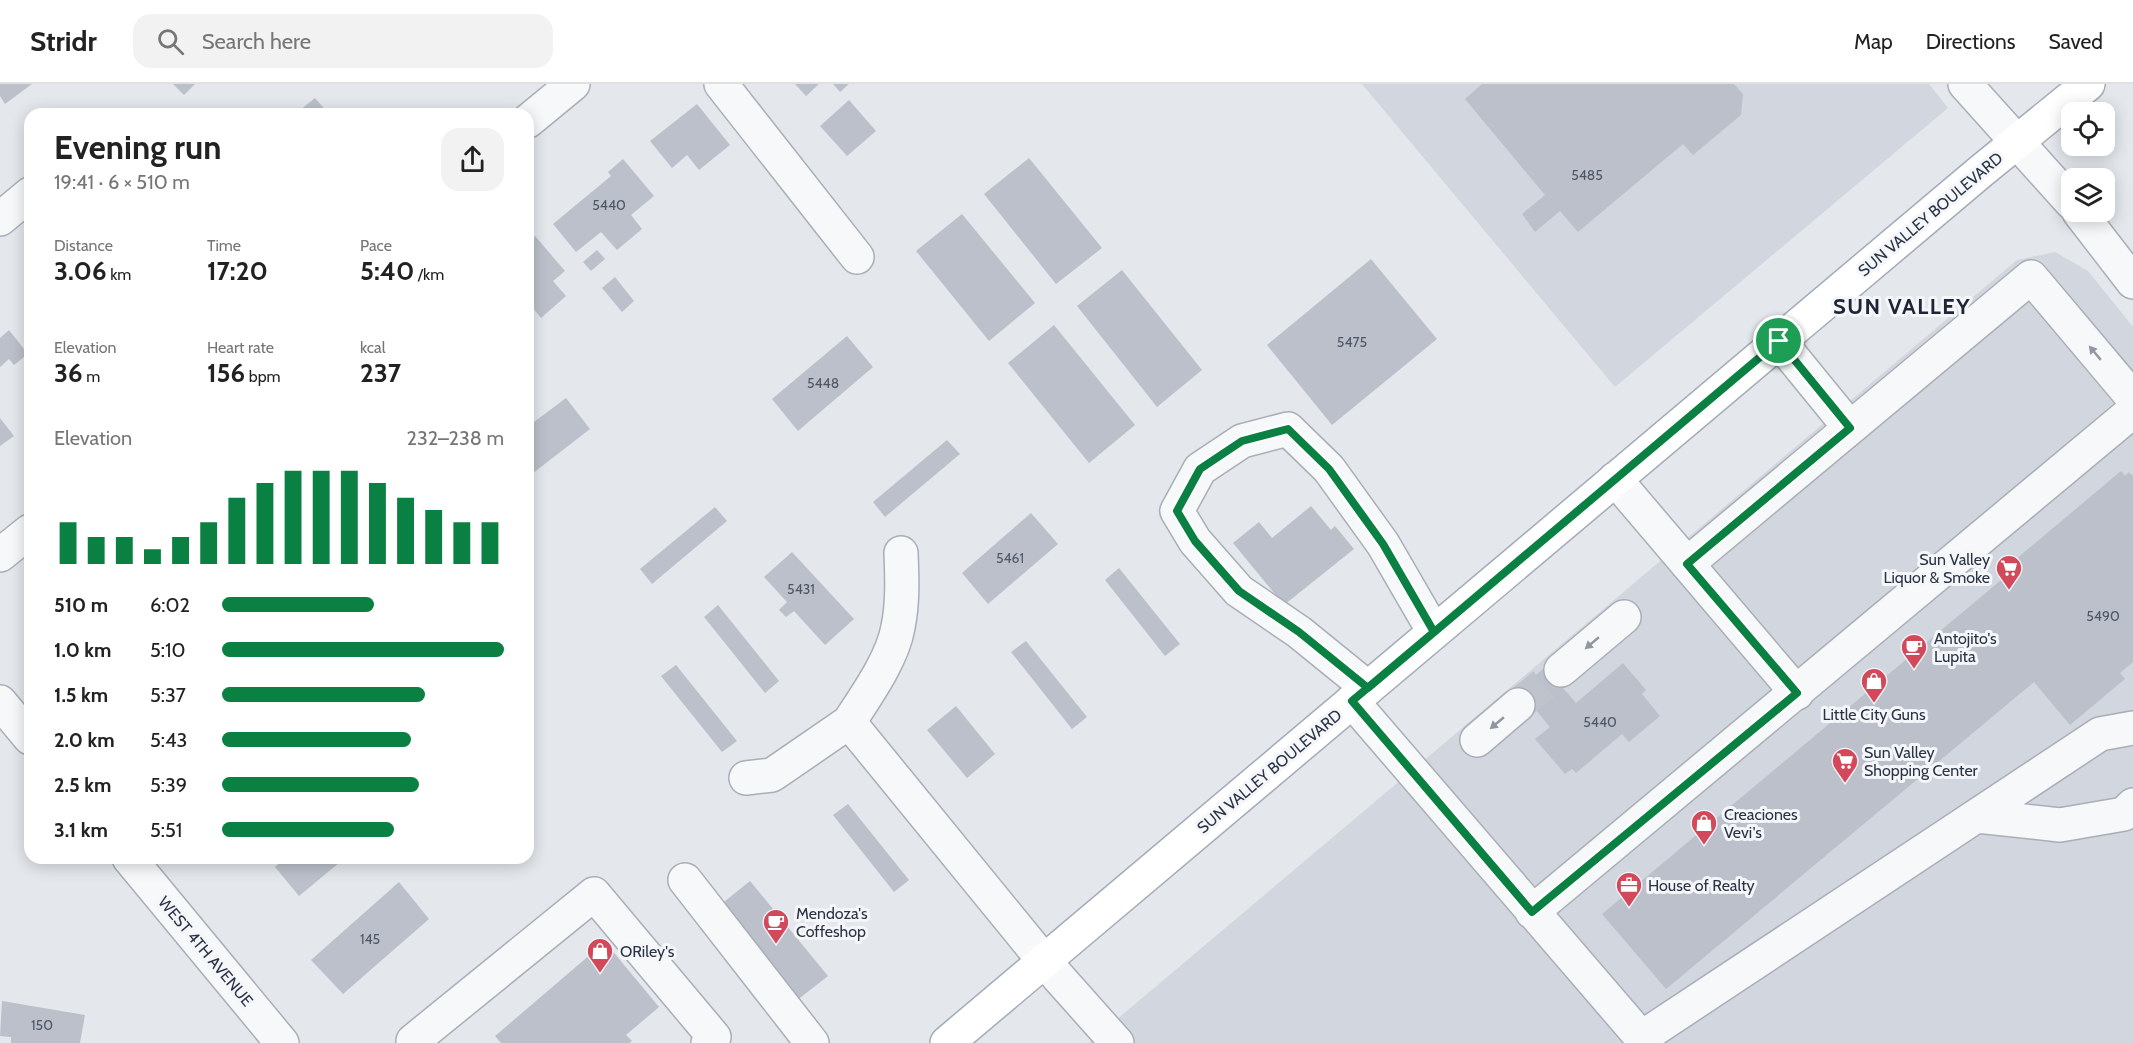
<!DOCTYPE html>
<html lang="en">
<head>
<meta charset="utf-8">
<style>
	:root { --surface:#fff; --page:#f2f2f2; --text:#222; --muted:#767676; --line:#e0e0e0; --accent:#0b8043 }
	body { margin:0; font-family:Cabin,sans-serif; background:var(--page); color:var(--text); height:100vh; display:flex; flex-direction:column; font-size:22px; white-space:nowrap }
	* { box-sizing:border-box; margin:0 }
	p { font-size:20px; color:var(--muted) }
	.icon { flex:none; width:33px; height:33px; fill:none; stroke:currentColor; stroke-width:2; stroke-linecap:round; stroke-linejoin:round }
	.map { position:relative; flex:1; overflow:hidden }
	.details { position:absolute; left:24px; top:24px; width:510px; height:756px; display:flex; flex-direction:column; background:var(--surface); border-radius:18px; box-shadow:0 3px 15px #0003 }
	.details>* { flex:none }
	.fabs { position:absolute; left:2061px; top:18px; display:grid; gap:12px }
	.fabs a { display:grid; place-items:center; width:54px; height:54px; border-radius:12px; background:var(--surface); box-shadow:0 3px 15px #0003; font-size:30px }
	.pin { position:absolute; display:grid; place-items:center; width:51px; height:51px; color:#fff; margin:-26px; border:3px solid #fff; border-radius:50%; box-shadow:0 2px 6px #0007 }
	.round { display:grid; place-items:center; flex:none; width:63px; height:63px; border-radius:18px; background:var(--page) }
	.head { display:flex; align-items:center; justify-content:space-between; height:102px; padding:0 30px }
	h1 { font-size:33px; font-weight:800; line-height:45px }
	.figures { display:grid; grid-template-columns:repeat(3,1fr); gap:9px; height:102px; padding:6px 30px }
	.figures div { display:grid; align-content:center }
	.figures b { font-size:26px; font-weight:800 }
	.figures small { font-size:16px; font-weight:400 }
	.figures p { font-size:16px }
	.chart { height:168px; padding:12px 30px }
	.chart p { display:flex; justify-content:space-between }
	.chart svg { width:100%; height:108px; margin-top:6px; stroke:var(--accent); stroke-width:6 }
	ul { padding:0 30px; list-style:none; font-size:20px }
	li { display:grid; grid-template-columns:96px 72px 1fr; align-items:center; height:45px }
	li i { height:15px; border-radius:8px; background:var(--accent) }
	header { display:flex; align-items:center; gap:36px; box-sizing:border-box; height:84px; padding:0 30px; background:var(--surface); border-bottom:2px solid var(--line) }
	header strong { font-size:28px }
	nav { display:flex; gap:33px; margin-inline-start:auto; font-size:21px }
	.search { width:420px; height:54px; background:var(--page); display:flex; align-items:center; gap:15px; box-sizing:border-box; padding:0 21px; border-radius:18px; color:var(--muted); font-size:22px }
	.map>svg:first-child { display:block }
	.built { fill:#d2d6de }
	.building { fill:#bbc0ca }
	.lines { fill:none; stroke-linecap:round; stroke-linejoin:round }
	.minor-tunnel { stroke:#bfc3cb; stroke-width:33; stroke-dasharray:33 16; stroke-linecap:butt }
	.minor-casing { stroke:#a9aeb7; stroke-width:36 }
	.major-casing { stroke:#a3abb8; stroke-width:36 }
	.minor { stroke:#f7f8fa; stroke-width:33 }
	.major { stroke:#fff; stroke-width:33 }
	.oneway { fill:#9196a0 }
	.route-casing { stroke:#fff; stroke-width:12 }
	.route { stroke:#0b8043; stroke-width:8 }
	.labels { text-anchor:middle; stroke-width:6; stroke-linejoin:round; paint-order:stroke }
	.number-label { font-size:14px; fill:#4f5766 }
	.street-label { font-size:16px; fill:#2b3445; stroke:#f4f6f9 }
	.poi-label { font-size:16px; fill:#2b3445; stroke:#f4f6f9; text-anchor:start }
	.district-label { font-size:22px; font-weight:bold; letter-spacing:1.5px; fill:#1d2536; stroke:#f4f6f9 }
</style>
</head>
<body>
<header>
<strong>Stridr</strong>
<div class="search"><svg class="icon" aria-label="search" viewBox="0 0 24 24"><circle cx="10" cy="10" r="6"/><path d="M15 15l6 6"/></svg>Search here</div>
<nav><a>Map</a><a>Directions</a><a>Saved</a></nav>
</header>
<div class="map">
<svg width="2133" height="959" viewBox="0 0 2133 959">
	<rect width="100%" height="100%" fill="#e4e7ec"/>
	<path class="built" d="M 1362,0 L 1929,0 L 1948,24 L 1615,303 Z
		M 2055,168 L 2088,187 L 2133,243 L 2133,959 L 1089,959 L 2017,176 Z"/>
	<path class="building" d="M 0,0 L 32,0 L 5,20 L 0,12 Z
		M 173,0 L 195,0 L 184,11 Z
		M 795,0 L 819,0 L 806,12 Z
		M 833,0 L 849,0 L 840,8 Z
		M 1482,0 L 1734,0 L 1743,10 L 1741,31 L 1693,71 L 1683,60 L 1578,148 L 1560,127 L 1535,148 L 1522,130 L 1545,111 L 1465,15 Z
		M 315,14 L 329,30 L 295,30 Z
		M 849,16 L 876,47 L 847,72 L 820,42 Z
		M 697,20 L 730,61 L 699,86 L 687,71 L 672,84 L 650,57 Z
		M 1029,74 L 1102,164 L 1056,200 L 984,110 Z
		M 623,75 L 654,112 L 631,131 L 642,145 L 617,166 L 601,148 L 576,168 L 553,140 L 611,92 L 608,88 Z
		M 962,130 L 1035,219 L 989,257 L 916,167 Z
		M 535,152 L 565,187 L 553,197 L 566,212 L 541,234 L 528,218 L 528,158 Z
		M 597,166 L 605,175 L 591,187 L 583,178 Z
		M 1371,175 L 1437,255 L 1332,341 L 1267,261 Z
		M 1122,186 L 1202,286 L 1157,323 L 1077,222 Z
		M 615,193 L 634,217 L 622,228 L 602,204 Z
		M 1054,241 L 1135,341 L 1089,379 L 1008,279 Z
		M 9,246 L 28,270 L 14,281 L 9,275 L 0,283 L 0,254 Z
		M 847,252 L 873,283 L 798,347 L 772,315 Z
		M 566,314 L 590,345 L 528,393 L 528,329 L 534,338 Z
		M 0,334 L 14,352 L 0,362 Z
		M 947,356 L 960,370 L 885,433 L 873,418 Z
		M 2121,387 L 2125,392 L 2129,388 L 2133,392 L 2133,578 L 2120,589 L 2125,595 L 2070,641 L 2034,598 L 1666,905 L 1602,830 L 2019,481 L 2015,476 Z
		M 1311,422 L 1331,446 L 1335,442 L 1354,465 L 1284,521 L 1233,459 L 1259,438 L 1272,454 Z
		M 715,423 L 727,437 L 652,500 L 640,485 Z
		M 1031,429 L 1058,460 L 988,520 L 962,489 Z
		M 792,468 L 854,535 L 825,561 L 794,527 L 786,533 L 779,526 L 787,518 L 764,493 Z
		M 1119,484 L 1180,560 L 1165,572 L 1105,496 Z
		M 718,521 L 779,597 L 765,609 L 704,533 Z
		M 1026,557 L 1087,633 L 1072,645 L 1011,568 Z
		M 1623,579 L 1646,606 L 1642,610 L 1660,632 L 1629,658 L 1622,650 L 1576,689 L 1572,685 L 1565,690 L 1535,655 L 1550,643 L 1519,606 L 1545,583 L 1576,619 Z
		M 676,581 L 737,657 L 722,668 L 661,592 Z
		M 956,622 L 995,670 L 967,694 L 927,646 Z
		M 848,720 L 909,796 L 894,808 L 833,731 Z
		M 285,774 L 345,774 L 299,812 L 275,783 Z
		M 750,797 L 828,892 L 796,917 L 719,822 Z
		M 399,798 L 429,835 L 343,910 L 311,876 Z
		M 605,858 L 659,923 L 626,951 L 632,957 L 629,959 L 501,959 L 495,952 Z
		M 2,917 L 85,931 L 80,959 L 11,959 L 11,953 L 0,952 Z"/>
	<g class="lines">
		<path class="minor-tunnel" d="M 1518,621 L 1561,586"/>
		<g class="minor-casing">
			<path id="minor" d="M 721,0 L 857,173
				M 1965,0 L 2072,119
				M 528,37 L 573,0
				M 2079,128 L 2133,198
				M 0,135 L 30,110
				M 1779,257 L 1850,344
				M 1615,395 L 1797,609
				M 901,469 C 902,493 903,519 898,543 C 893,574 866,612 849,638 L 1044,877 L 1117,959
				M 0,471 L 30,447
				M 1687,480 L 2031,193 L 2133,314
				M 1561,586 L 1624,533
				M 1368,604 L 1299,548 L 1239,507 L 1195,457 L 1177,427 L 1200,385 L 1242,357 L 1288,345 L 1329,385 L 1383,460 L 1434,548
				M 1352,617 L 1646,959
				M 0,618 L 30,654
				M 1477,656 L 1518,621
				M 746,694 L 772,691 L 849,638
				M 1977,732 L 2060,741 L 2124,730 L 2133,721
				M 129,774 L 282,959
				M 685,796 L 812,959
				M 1532,828 L 2133,327
				M 1641,954 L 2100,650 L 2133,644
				M 413,957 L 594,810 L 714,953 L 708,959"/>
		</g>
		<g class="major-casing">
			<path id="major" d="M 947,959 L 1980,88 L 2088,0"/>
		</g>
		<use href="#minor" class="minor"/>
		<use href="#major" class="major"/>
	</g>
	<defs><path id="oneway-solid" d="M-6-.8H1V-3.2L6.5 0L1 3.2V.8H-6Z" transform="scale(1.5)"/></defs>
	<g class="oneway">
		<use href="#oneway-solid" transform="translate(2095 269) rotate(-130)"/>
		<use href="#oneway-solid" transform="translate(1592 559) rotate(140)"/>
		<use href="#oneway-solid" transform="translate(1497 639) rotate(140)"/>
	</g>
	<g class="lines">
		<g class="route-casing">
			<path id="route" d="M 1779,257 L 1368,604 L 1299,548 L 1239,507 L 1195,457 L 1177,427 L 1200,385 L 1242,357 L 1288,345 L 1329,385 L 1383,460 L 1434,548 L 1352,617 L 1532,828 L 1797,609 L 1687,480 L 1850,344 L 1779,257"/>
		</g>
		<use href="#route" class="route"/>
	</g>
	<defs>
		<g id="supermarket-pin" transform="scale(1.35)"><path d="M0 17L-7.5 6A9.5 9.5 0 1 1 7.5 6Z" fill="#d1495b" stroke="#f4f6f9"/><path d="M-6-5.5h2.5l.6 2H6L4.5 2H-2.5L-4.4-4H-6ZM-1.5 3.2a1.3 1.3 0 1 0 .1 0ZM3 3.2a1.3 1.3 0 1 0 .1 0Z" fill="#fff"/></g>
		<g id="cafe-pin" transform="scale(1.35)"><path d="M0 17L-7.5 6A9.5 9.5 0 1 1 7.5 6Z" fill="#d1495b" stroke="#f4f6f9"/><path d="M-5.5-4.5H6V0H3Q3 3.5 0 3.5H-2.5Q-5.5 3.5-5.5 0ZM3-3.2v2h1.7v-2ZM-6 4.5H4V6H-6Z" fill="#fff"/></g>
		<g id="shop-pin" transform="scale(1.35)"><path d="M0 17L-7.5 6A9.5 9.5 0 1 1 7.5 6Z" fill="#d1495b" stroke="#f4f6f9"/><path d="M-5-2.5h2.3a2.7 3.5 0 0 1 5.4 0H5L5.5 6h-11ZM-1.5-2.5h3a1.5 2.3 0 0 0-3 0Z" fill="#fff"/></g>
		<g id="office-pin" transform="scale(1.35)"><path d="M0 17L-7.5 6A9.5 9.5 0 1 1 7.5 6Z" fill="#d1495b" stroke="#f4f6f9"/><path d="M-6-3h4V-5.5h4V-3h4V5H-6ZM-1-4.5V-3h2v-1.5ZM-6 0V1H6V0Z" fill="#fff"/></g>
	</defs>
	<g fill-rule="evenodd">
		<use href="#supermarket-pin" x="2009" y="484"/>
		<use href="#cafe-pin" x="1914" y="563"/>
		<use href="#shop-pin" x="1874" y="597"/>
		<use href="#supermarket-pin" x="1845" y="677"/>
		<use href="#shop-pin" x="1704" y="739"/>
		<use href="#office-pin" x="1629" y="801"/>
		<use href="#cafe-pin" x="776" y="838"/>
		<use href="#shop-pin" x="600" y="867"/>
	</g>
	<g class="labels">
		<g class="number-label">
			<text x="1587" y="96">5485</text>
			<text x="609" y="126">5440</text>
			<text x="1352" y="263">5475</text>
			<text x="823" y="304">5448</text>
			<text x="1010" y="479">5461</text>
			<text x="801" y="510">5431</text>
			<text x="2103" y="537">5490</text>
			<text x="1600" y="643">5440</text>
			<text x="370" y="860">145</text>
			<text x="42" y="946">150</text>
		</g>
		<g class="street-label">
			<text transform="translate(1930 130) rotate(-40)" y="6">SUN VALLEY BOULEVARD</text>
			<text transform="translate(1269 687) rotate(-40)" y="6">SUN VALLEY BOULEVARD</text>
			<text transform="translate(206 867) rotate(50)" y="6">WEST 4TH AVENUE</text>
		</g>
		<g class="poi-label">
			<text x="1990" y="481" text-anchor="end">Sun Valley<tspan x="1990" dy="18">Liquor &amp; Smoke</tspan></text>
			<text x="1934" y="560">Antojito's<tspan x="1934" dy="18">Lupita</tspan></text>
			<text x="1874" y="636" text-anchor="middle">Little City Guns</text>
			<text x="1864" y="674">Sun Valley<tspan x="1864" dy="18">Shopping Center</tspan></text>
			<text x="1724" y="736">Creaciones<tspan x="1724" dy="18">Vevi's</tspan></text>
			<text x="1648" y="807">House of Realty</text>
			<text x="796" y="835">Mendoza's<tspan x="796" dy="18">Coffeshop</tspan></text>
			<text x="620" y="873">ORiley's</text>
		</g>
		<g class="district-label">
			<text x="1902" y="230">SUN VALLEY</text>
		</g>
	</g>
</svg>
<div class="fabs">
<a><svg class="icon" aria-label="locate" viewBox="0 0 24 24"><circle cx="12" cy="12" r="6"/><path d="M12 2v4M12 18v4M2 12h4M18 12h4"/></svg></a>
<a><svg class="icon" aria-label="layers" viewBox="0 0 24 24"><path d="M12 4l9 5-9 5-9-5zM3 14l9 5 9-5"/></svg></a>
</div>
<div class="pin" style="left:1779px;top:257px;background:#1e9e55"><svg class="icon" aria-label="arrive" viewBox="0 0 24 24"><path d="M6 21V4h12l-3 4 3 4H6"/></svg></div>
<section class="details">
<div class="head"><div><h1>Evening run</h1><p>19:41 · 6 × 510 m</p></div><a class="round"><svg class="icon" aria-label="share" viewBox="0 0 24 24"><path d="M12 15V3M7 8l5-5 5 5M5 13v7h14v-7"/></svg></a></div>
<div class="figures">
<div><p>Distance</p><b>3.06<small> km</small></b></div>
<div><p>Time</p><b>17:20</b></div>
<div><p>Pace</p><b>5:40<small> /km</small></b></div>
</div>
<div class="figures">
<div><p>Elevation</p><b>36<small> m</small></b></div>
<div><p>Heart rate</p><b>156<small> bpm</small></b></div>
<div><p>kcal</p><b>237</b></div>
</div>
<div class="chart"><p><span>Elevation</span>232–238 m</p>
<svg viewBox="0 0 160 44" preserveAspectRatio="none"><path d="M5 44V27M15 44V33M25 44V33M35 44V38M45 44V33M55 44V27M65 44V17M75 44V11M85 44V6M95 44V6M105 44V6M115 44V11M125 44V17M135 44V22M145 44V27M155 44V27"/></svg>
</div>
<ul>
<li><b>510 m</b>6:02<i style="width:54%"></i></li>
<li><b>1.0 km</b>5:10<i style="width:100%"></i></li>
<li><b>1.5 km</b>5:37<i style="width:72%"></i></li>
<li><b>2.0 km</b>5:43<i style="width:67%"></i></li>
<li><b>2.5 km</b>5:39<i style="width:70%"></i></li>
<li><b>3.1 km</b>5:51<i style="width:61%"></i></li>
</ul>
</section>
</div>
</body>
</html>
